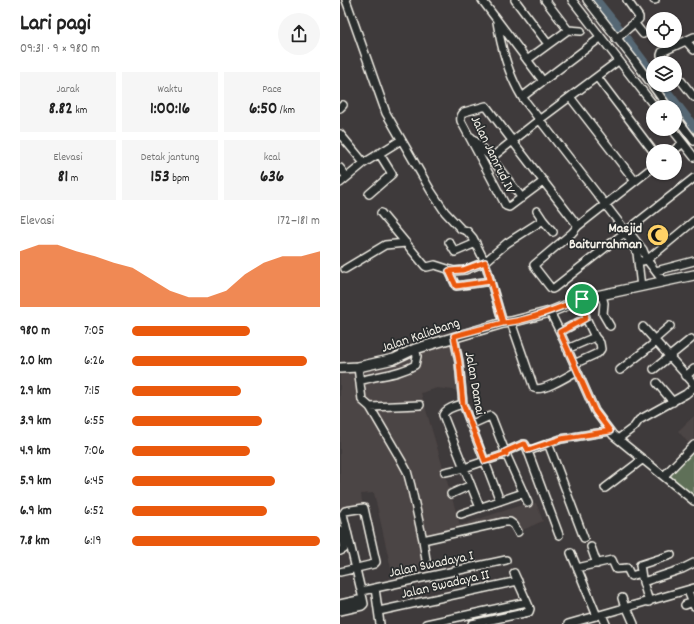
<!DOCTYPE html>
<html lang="id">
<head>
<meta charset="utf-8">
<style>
	:root { --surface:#fff; --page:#f6f6f6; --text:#222; --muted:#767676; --accent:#ea580c }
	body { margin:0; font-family:Dekko,sans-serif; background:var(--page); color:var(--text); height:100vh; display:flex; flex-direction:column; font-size:15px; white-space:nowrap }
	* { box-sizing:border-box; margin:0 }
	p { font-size:13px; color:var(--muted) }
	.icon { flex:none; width:22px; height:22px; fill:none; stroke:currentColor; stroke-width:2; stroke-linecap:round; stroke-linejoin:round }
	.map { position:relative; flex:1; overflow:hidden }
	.panel { display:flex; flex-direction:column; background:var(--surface); width:340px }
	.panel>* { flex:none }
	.tools { position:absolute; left:306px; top:12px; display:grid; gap:8px }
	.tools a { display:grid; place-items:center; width:36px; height:36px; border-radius:50%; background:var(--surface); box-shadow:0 1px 3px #0004; font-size:20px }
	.pin { position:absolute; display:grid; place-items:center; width:34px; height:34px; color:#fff; margin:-17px; border:2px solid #fff; border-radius:50%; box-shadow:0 1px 4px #0007 }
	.round { display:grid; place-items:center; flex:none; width:42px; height:42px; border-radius:21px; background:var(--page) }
	.summary { display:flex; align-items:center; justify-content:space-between; height:68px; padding:0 20px }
	h1 { font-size:22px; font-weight:700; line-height:30px }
	.figures { display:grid; grid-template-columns:repeat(3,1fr); gap:6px; height:68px; padding:4px 20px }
	.figures div { display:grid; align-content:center; border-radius:0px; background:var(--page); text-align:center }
	.figures b { font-size:17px; font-weight:700 }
	.figures small { font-size:11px; font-weight:400 }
	.figures p { font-size:11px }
	.chart { height:112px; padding:8px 20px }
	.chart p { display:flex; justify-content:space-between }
	.chart svg { width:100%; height:72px; margin-top:4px; fill:var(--accent); opacity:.7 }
	ul { padding:0 20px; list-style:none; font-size:13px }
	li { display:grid; grid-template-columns:64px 48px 1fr; align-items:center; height:30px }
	li i { height:10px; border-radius:5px; background:var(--accent) }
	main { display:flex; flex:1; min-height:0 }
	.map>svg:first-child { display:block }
	.built { fill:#4c4444 }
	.green { fill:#5e7059; stroke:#a9b0a0 }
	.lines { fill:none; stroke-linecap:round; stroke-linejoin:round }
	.river { stroke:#576874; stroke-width:9 }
	.minor-casing { stroke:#f4f1e8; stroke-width:10 }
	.major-casing { stroke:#f4f1e8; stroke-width:12 }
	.minor { stroke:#2a2d2e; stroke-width:7 }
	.major { stroke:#2a2d2e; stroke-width:9 }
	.route-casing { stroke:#fff; stroke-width:8 }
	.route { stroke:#ea580c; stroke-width:5 }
	.labels { text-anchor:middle; stroke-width:3.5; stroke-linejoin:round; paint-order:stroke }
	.street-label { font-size:14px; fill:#f4f1e8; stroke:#2a2d2e }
	.poi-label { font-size:14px; font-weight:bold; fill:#f4f1e8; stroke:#2a2d2e; text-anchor:end }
</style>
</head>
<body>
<main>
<section class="panel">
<div class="summary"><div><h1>Lari pagi</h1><p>09:31 · 9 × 980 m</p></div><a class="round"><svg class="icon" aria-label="share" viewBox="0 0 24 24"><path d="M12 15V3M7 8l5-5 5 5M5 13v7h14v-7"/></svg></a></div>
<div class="figures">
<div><p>Jarak</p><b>8.82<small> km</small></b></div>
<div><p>Waktu</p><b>1:00:16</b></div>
<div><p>Pace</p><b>6:50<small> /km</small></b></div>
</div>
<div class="figures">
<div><p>Elevasi</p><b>81<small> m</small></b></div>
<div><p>Detak jantung</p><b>153<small> bpm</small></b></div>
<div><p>kcal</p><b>636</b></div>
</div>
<div class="chart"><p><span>Elevasi</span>172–181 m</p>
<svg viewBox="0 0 160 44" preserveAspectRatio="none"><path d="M0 44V10L10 6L20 6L30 10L40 13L50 17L60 20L70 27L80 34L90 38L100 38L110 34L120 24L130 17L140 13L150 13L160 10V44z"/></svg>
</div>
<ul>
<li><b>980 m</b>7:05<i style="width:63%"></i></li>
<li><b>2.0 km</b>6:26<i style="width:93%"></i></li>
<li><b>2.9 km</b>7:15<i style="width:58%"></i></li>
<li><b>3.9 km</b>6:55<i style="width:69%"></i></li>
<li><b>4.9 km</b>7:06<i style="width:63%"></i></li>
<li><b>5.9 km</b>6:45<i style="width:76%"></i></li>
<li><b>6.9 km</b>6:52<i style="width:72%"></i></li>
<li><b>7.8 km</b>6:19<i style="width:100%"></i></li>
</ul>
</section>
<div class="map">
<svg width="354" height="624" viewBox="0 0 354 624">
	<rect width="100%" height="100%" fill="#3e3a3b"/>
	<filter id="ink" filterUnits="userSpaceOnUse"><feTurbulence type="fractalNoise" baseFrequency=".025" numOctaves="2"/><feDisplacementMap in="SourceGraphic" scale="8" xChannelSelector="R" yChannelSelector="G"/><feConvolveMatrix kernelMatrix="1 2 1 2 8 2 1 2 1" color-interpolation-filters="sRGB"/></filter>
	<g filter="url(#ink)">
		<path class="built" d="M 114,337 L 121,391 L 97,388 L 81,393 L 120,525 L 188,503 L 196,503 L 203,521 L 178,532 L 170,522 L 83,540 L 86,566 L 52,573 L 34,493 L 21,494 L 23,508 L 5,511 L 6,527 L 0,529 L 0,368 L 18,367 Z
			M 354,416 L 354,443 L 351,446 L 338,431 Z"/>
		<path class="green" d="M 247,0 L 256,0 L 313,73 L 313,85 L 322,85 L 354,127 L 354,141 L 335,116 L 335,107 L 328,107 Z
			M 354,445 L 354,501 L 324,476 Z"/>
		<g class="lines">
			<path class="river" d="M 256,0 L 281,31
				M 285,37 L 313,74
				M 322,85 L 354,127"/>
			<g class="minor-casing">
				<path id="minor" d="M 6,0 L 46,113 L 91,191 L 105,212 L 121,229 L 127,231 L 133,238 L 145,262 L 163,323
					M 142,0 L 203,81
					M 175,0 L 208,44
					M 232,0 L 315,107
					M 247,0 L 294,60 L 328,107
					M 314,0 L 315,0
					M 157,22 C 161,46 169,76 182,97
					M 295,24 L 303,34
					M 228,30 L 241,31
					M 260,38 L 182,97 L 281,225 L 297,253 L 301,287
					M 276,39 L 299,19 L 299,17 L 287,0
					M 346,41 L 354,50
					M 187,60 L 228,30 L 205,0
					M 327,63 L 321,55 L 322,52 L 354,37
					M 335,73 L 354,97
					M 257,77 L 313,151
					M 230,97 L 295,181
					M 0,108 L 3,105
					M 335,116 L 354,141
					M 332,129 L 354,157
					M 0,134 L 24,163
					M 131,137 L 151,158 L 182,198
					M 333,151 L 343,143
					M 151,158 L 199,120 L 278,61
					M 313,167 L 238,226 L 232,233 L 194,265 L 196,269 L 210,287 L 212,289 L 214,288 L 354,178
					M 0,168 L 7,177
					M 204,181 L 169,207 L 166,206 L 121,121 C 120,117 121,115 124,112 L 146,106 C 176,146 207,186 238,226
					M 0,183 L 24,163 L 61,140
					M 29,194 L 52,174 L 39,153
					M 41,213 L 85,266 L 87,267 L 95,265 L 114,271 L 125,270 L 145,262 L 167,243 L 203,220 L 197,211
					M 203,220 L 213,232
					M 289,232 L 303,250 L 307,260 L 323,281
					M 109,242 L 115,252 L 136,243
					M 302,261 L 307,260 L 354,221
					M 5,269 L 45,245 L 66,243
					M 109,271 L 116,286 L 151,281
					M 316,271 L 354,261
					M 262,296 L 264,303 L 263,314 L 270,326
					M 210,312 L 220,332 L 255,411 L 273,435 L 354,501
					M 171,322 L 194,388 C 203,392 228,376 237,371
					M 303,327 L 354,384
					M 220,332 L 246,318
					M 114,337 L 119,362 L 123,404 L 160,501
					M 314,340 L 330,326
					M 227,349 L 255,337
					M 234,364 L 258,353 L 261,349 L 260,343 L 255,337 L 246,318 L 242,299
					M 18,367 L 22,400 L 30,407 L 61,460 L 67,471 L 71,486 L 83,540 L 86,560
					M 314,369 L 351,339
					M 280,370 L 316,342
					M 346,376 L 354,369
					M 20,381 C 38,375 58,375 75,365 L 77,356 L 75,349
					M 317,383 L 333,402
					M 123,404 C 116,406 106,408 103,415 L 140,508
					M 30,407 L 80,405
					M 130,425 L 150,416 L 152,418 L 166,454 L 188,503
					M 278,439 L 294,427 L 299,420 L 346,394 L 354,387
					M 208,443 L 244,538
					M 188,451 L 221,439 L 270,431
					M 165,452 L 183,444 L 185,444 L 186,446 L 219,535
					M 105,472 L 124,468 L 166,454
					M 324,476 L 354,445
					M 265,488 L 303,459
					M 111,494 L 131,485
					M 121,514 L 183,493
					M 0,530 L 4,549 L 0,551
					M 83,540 L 164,522 L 170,522 L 174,525 L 178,532
					M 251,547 L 257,564
					M 231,553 L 257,616
					M 237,568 L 272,560 L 276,569 L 287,568 L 291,576 L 301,573
					M 0,572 L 34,564 L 36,562 L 24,508 L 5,511 L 3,514 L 23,599 L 24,604 L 22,606 L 0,611
					M 302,578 L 300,565 L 331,555
					M 35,588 L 40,624
					M 21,591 L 166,560
					M 348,591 L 354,606
					M 282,598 L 285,608
					M 309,602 L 303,582 L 342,569 L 354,563
					M 0,604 L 23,599
					M 345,605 L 353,602
					M 287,608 L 294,624
					M 39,611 L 178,581
					M 262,615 L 266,624
					M 86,624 L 187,602 L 174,573
					M 132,624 L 189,612 L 190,609 L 187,602
					M 228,624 L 354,588"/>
			</g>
			<g class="major-casing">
				<path id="major" d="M 0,368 L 18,367 L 54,359 L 75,349 L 163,323 L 171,322 L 210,312 L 242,299 L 354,275"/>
			</g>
			<use href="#minor" class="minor"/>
			<use href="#major" class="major"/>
		</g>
	</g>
	<g class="lines" filter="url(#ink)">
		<g class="route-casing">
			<path id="route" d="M 242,299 C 217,308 189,321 163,323 L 151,281 L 116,286 L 109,271 L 123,270 L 145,262 L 163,323 L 114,336 L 119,362 L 123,404 L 145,461 L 166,454 L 165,452 L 183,444 L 185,444 L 188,450 L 221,439 L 270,431 L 255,411 L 220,332 L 246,318 L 242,299"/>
		</g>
		<use href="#route" class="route"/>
	</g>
	<defs>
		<g id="mosque-disc" transform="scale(1.15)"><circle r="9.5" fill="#ffd166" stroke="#2a2d2e"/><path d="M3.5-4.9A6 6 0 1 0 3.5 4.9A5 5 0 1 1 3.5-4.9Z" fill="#111"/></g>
	</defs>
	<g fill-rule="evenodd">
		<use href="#mosque-disc" x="318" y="235"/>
	</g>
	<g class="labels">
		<g class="street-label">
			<text transform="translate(154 154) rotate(64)" y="5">Jalan Jamrud IV</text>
			<text transform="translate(80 334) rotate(-19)" y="5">Jalan Kaliabang</text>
			<text transform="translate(136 383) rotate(80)" y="5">Jalan Damai</text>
			<text transform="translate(91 563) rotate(-12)" y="5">Jalan Swadaya I</text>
			<text transform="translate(105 583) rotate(-13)" y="5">Jalan Swadaya II</text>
		</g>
		<g class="poi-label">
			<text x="302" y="232">Masjid<tspan x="302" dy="16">Baiturrahman</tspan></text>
		</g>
	</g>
</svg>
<div class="tools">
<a><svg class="icon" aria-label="locate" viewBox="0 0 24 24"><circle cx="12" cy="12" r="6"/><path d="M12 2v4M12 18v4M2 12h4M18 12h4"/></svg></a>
<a><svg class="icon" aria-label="layers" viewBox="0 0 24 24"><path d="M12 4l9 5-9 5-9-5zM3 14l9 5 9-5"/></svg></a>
<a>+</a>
<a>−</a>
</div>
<div class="pin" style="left:242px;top:299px;background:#1e9e55"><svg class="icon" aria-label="arrive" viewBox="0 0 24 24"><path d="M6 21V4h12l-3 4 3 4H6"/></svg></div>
</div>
</main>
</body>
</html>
